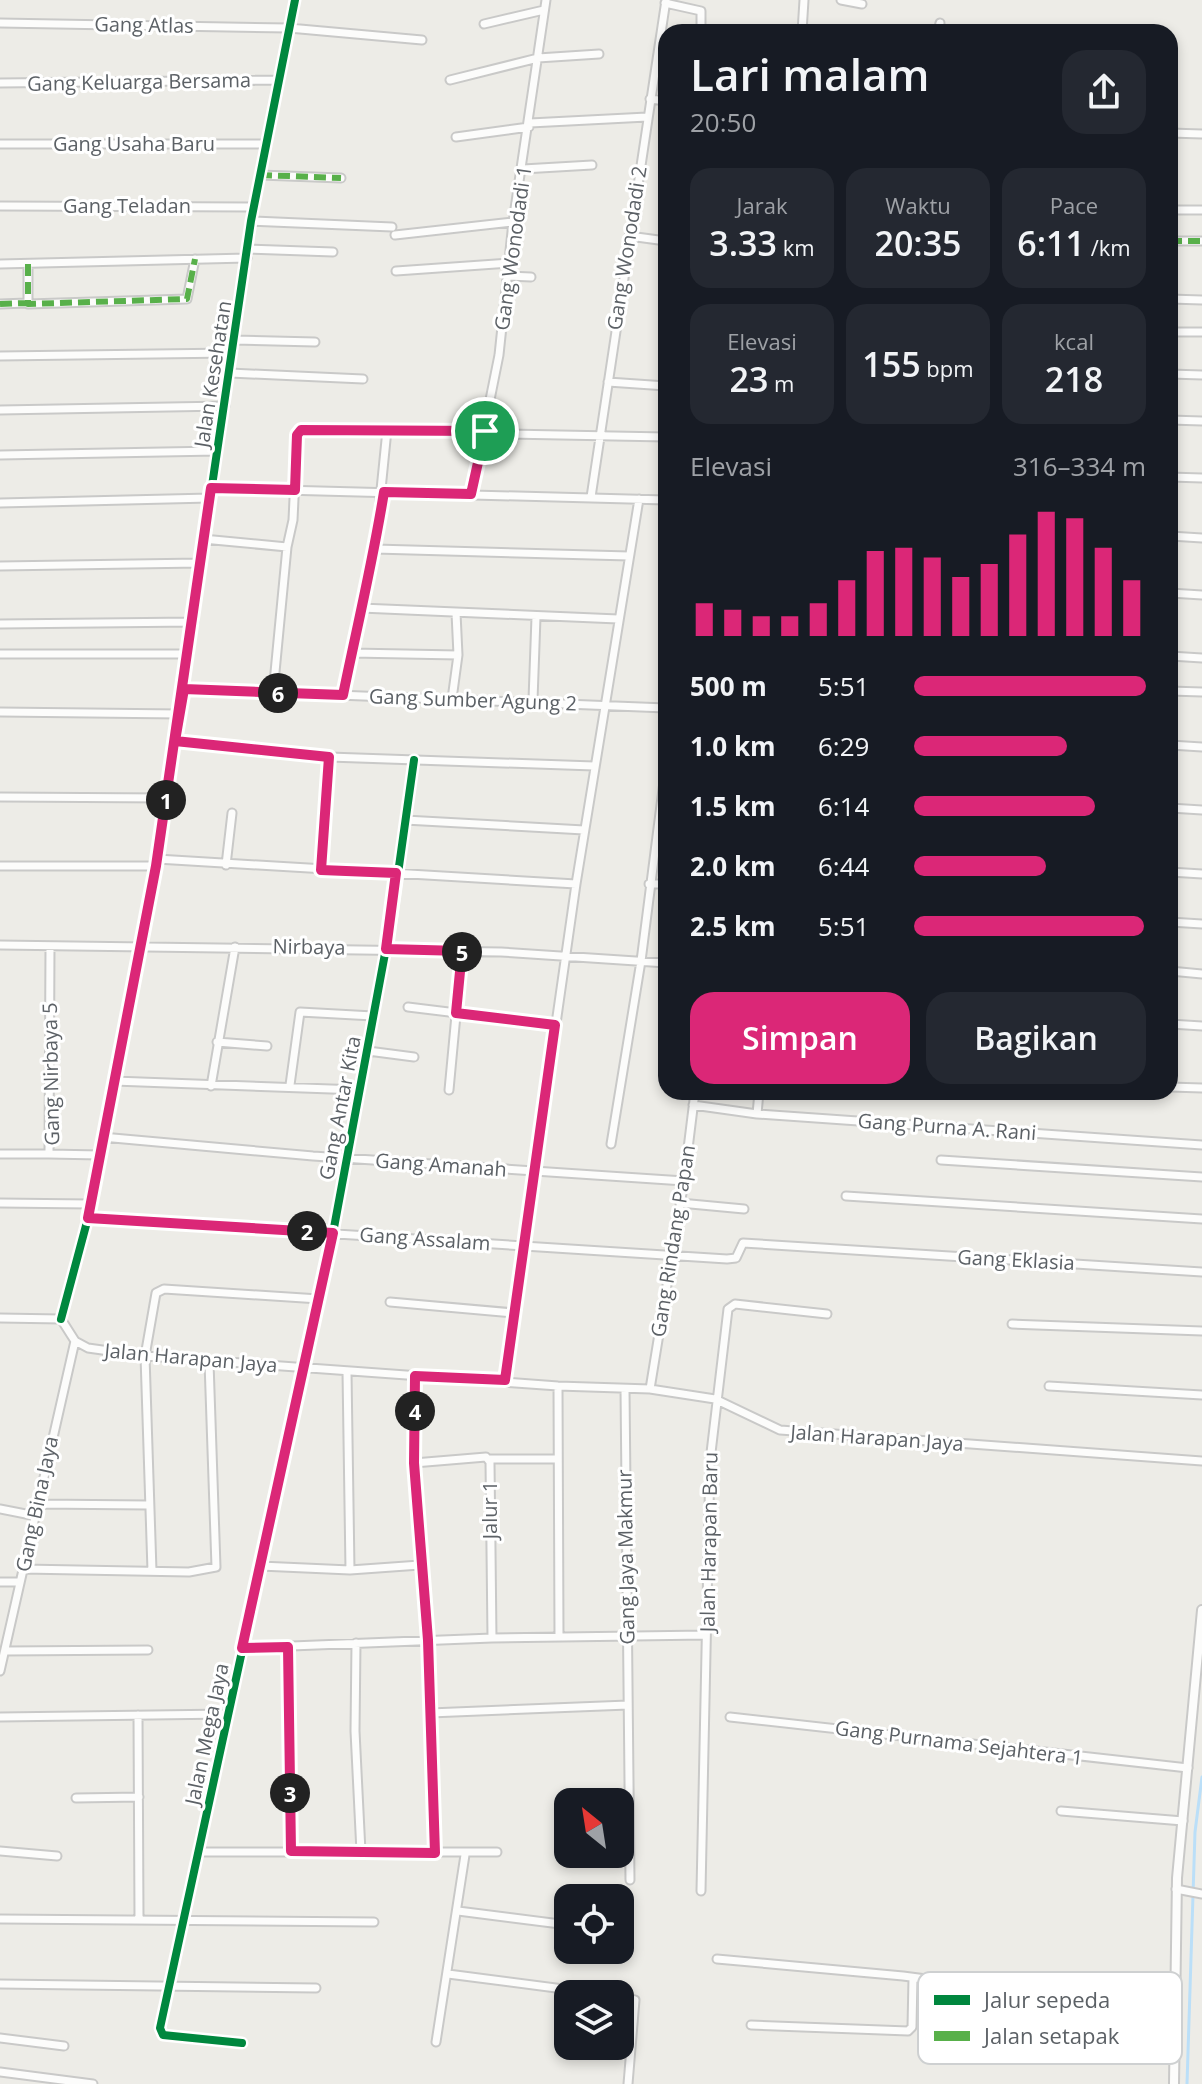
<!DOCTYPE html>
<html lang="id">
<head>
<meta charset="utf-8">
<style>
	:root { --surface:#171b24; --page:#242831; --text:#f1f3f6; --muted:#9ea1a6; --accent:#db2777 }
	body { margin:0; font-family:"Open Sans",sans-serif; background:var(--page); color:var(--text); height:100vh; display:flex; flex-direction:column; font-size:30px; white-space:nowrap }
	* { box-sizing:border-box; margin:0 }
	p { font-size:26px; color:var(--muted) }
	.icon { flex:none; width:44px; height:44px; fill:none; stroke:currentColor; stroke-width:2; stroke-linecap:round; stroke-linejoin:round }
	.map { position:relative; flex:1; overflow:hidden }
	.drawer { position:absolute; left:658px; top:24px; width:520px; height:1076px; display:flex; flex-direction:column; background:var(--surface); border-radius:24px; box-shadow:0 4px 12px #0003 }
	.drawer>* { flex:none }
	.needle { width:52px; rotate:330deg }
	.buttons { position:absolute; left:554px; top:1788px; display:grid; gap:16px }
	.buttons a { display:grid; place-items:center; width:80px; height:80px; border-radius:16px; background:var(--surface); box-shadow:0 4px 12px #0003; font-size:40px }
	.pin { position:absolute; display:grid; place-items:center; width:68px; height:68px; color:#fff; margin:-34px; border:4px solid #fff; border-radius:50%; box-shadow:0 2px 8px #0007 }
	.km { position:absolute; width:40px; height:40px; margin:-20px; border-radius:50%; background:#222; color:#fff; font-size:22px; line-height:40px; text-align:center }
	.round { display:grid; place-items:center; flex:none; width:84px; height:84px; border-radius:24px; background:var(--page) }
	.overview { display:flex; align-items:center; justify-content:space-between; height:136px; padding:0 32px }
	h1 { font-size:44px; font-weight:600; line-height:60px }
	.stats { display:grid; grid-template-columns:repeat(3,1fr); gap:12px; height:136px; padding:8px 32px }
	.stats div { display:grid; align-content:center; border-radius:20px; background:var(--page); text-align:center }
	.stats b { font-size:34px; font-weight:600 }
	.stats small { font-size:22px; font-weight:400 }
	.stats p { font-size:22px }
	.chart { height:224px; padding:16px 32px }
	.chart p { display:flex; justify-content:space-between }
	.chart svg { width:100%; height:144px; margin-top:8px; stroke:var(--accent); stroke-width:6 }
	.button { display:flex; gap:16px; margin-top:auto; padding:16px 32px }
	.button a { flex:1; height:92px; border-radius:24px; background:var(--accent); color:#fff; font-size:32px; font-weight:600; line-height:92px; text-align:center }
	.button a+a { background:var(--page); color:var(--text) }
	ul { padding:0 32px; list-style:none; font-size:26px }
	li { display:grid; grid-template-columns:128px 96px 1fr; align-items:center; height:60px }
	li i { height:20px; border-radius:10px; background:var(--accent) }
	.map>svg:first-child { display:block }
	.lines { fill:none; stroke-linecap:round; stroke-linejoin:round }
	.stream { stroke:#bbdff8; stroke-width:3 }
	.minor-casing { stroke:#c9c9c8; stroke-width:11 }
	.tertiary-casing { stroke:#c9c9c8; stroke-width:12 }
	.minor { stroke:#fcfcfb; stroke-width:7 }
	.tertiary { stroke:#fcfcfb; stroke-width:8 }
	.quiet { stroke:#58b04a; stroke-width:6; stroke-dasharray:12 6; stroke-linecap:butt }
	.cycleway-casing { stroke:#fff; stroke-width:13 }
	.cycleway { stroke:#00873e; stroke-width:8 }
	.route-casing { stroke:#fff; stroke-width:16 }
	.route { stroke:#db2777; stroke-width:10 }
	.labels { text-anchor:middle; stroke-width:6; stroke-linejoin:round; paint-order:stroke }
	.street-label { font-size:20px; fill:#5c6166; stroke:#fff }
	.key { fill:#fff; stroke:#ced0d1; stroke-width:2 }
	.key-label { font-size:22px; fill:#5c6166 }
</style>
</head>
<body>
<div class="map">
<svg width="1202" height="2084" viewBox="0 0 1202 2084">
	<rect width="100%" height="100%" fill="#edece7"/>
	<g class="lines">
		<path class="stream" d="M 1187,2084 L 1195,1832 L 1202,1777"/>
		<g class="minor-casing">
			<path id="minor" d="M 841,0 L 862,4
				M 665,3 L 701,11 L 701,32
				M 0,23 L 289,28 L 422,40
				M 484,24 L 544,10
				M 802,32 L 804,0
				M 938,32 L 940,23
				M 450,80 L 538,58 L 599,54
				M 0,83 L 278,80
				M 650,99 L 666,101
				M 530,123 L 647,117
				M 1170,133 L 1202,134
				M 456,137 L 529,127
				M 0,144 L 267,144
				M 523,169 L 592,165
				M 260,175 L 341,178
				M 0,206 L 253,207
				M 1170,210 L 1202,210
				M 251,221 L 392,227
				M 395,235 L 513,222
				M 629,236 L 666,241
				M 1170,241 L 1202,241
				M 248,249 L 333,252
				M 0,264 L 247,258
				M 28,264 L 28,304 L 187,299 L 195,259
				M 396,271 L 510,263
				M 508,276 L 531,277
				M 1170,299 L 1202,300
				M 0,304 L 27,303
				M 1170,332 L 1202,332
				M 233,340 L 315,342
				M 0,356 L 232,353
				M 230,373 L 363,379
				M 1170,374 L 1202,375
				M 608,382 L 666,386
				M 0,410 L 225,406
				M 1170,420 L 1202,421
				M 0,455 L 217,451
				M 1170,477 L 1202,478
				M 211,488 L 666,500
				M 471,494 L 499,355 L 513,222 L 546,0
				M 591,497 L 666,0
				M 0,503 L 210,498
				M 1170,536 L 1202,538
				M 203,539 L 287,547 L 273,693
				M 287,547 L 293,520 L 297,435 L 301,430 L 666,437
				M 375,549 L 629,556
				M 0,566 L 200,563
				M 1170,593 L 1202,595
				M 361,608 L 618,619
				M 0,624 L 194,622
				M 352,653 L 458,655
				M 0,654 L 189,654
				M 1170,656 L 1202,658
				M 184,689 L 666,708
				M 1170,691 L 1202,692
				M 343,695 L 375,549 L 387,430
				M 452,699 L 458,655 L 456,613
				M 533,700 L 536,617
				M 0,712 L 180,714
				M 175,741 L 329,757
				M 1170,745 L 1202,747
				M 0,797 L 167,798
				M 1170,808 L 1202,810
				M 405,820 L 584,830
				M 157,859 L 576,884
				M 226,865 L 232,813
				M 0,866 L 156,866
				M 321,870 L 329,757 L 594,766
				M 1170,872 L 1202,874
				M 649,884 L 666,884
				M 1170,922 L 1202,924
				M 0,945 L 501,952 L 666,963
				M 50,946 L 49,1154 L 100,1155
				M 1170,971 L 1202,974
				M 408,1007 L 555,1025
				M 1170,1024 L 1202,1026
				M 217,1042 L 267,1046
				M 368,1051 L 414,1057
				M 114,1081 L 359,1090
				M 290,1085 L 300,1012 L 373,1016
				M 211,1086 L 235,947
				M 1170,1087 L 1202,1088
				M 449,1090 L 462,951
				M 693,1105 L 757,1114 L 1202,1145
				M 757,1114 L 759,1092
				M 102,1137 L 313,1156 L 684,1181
				M 611,1144 L 641,961 L 666,766
				M 0,1154 L 49,1154
				M 941,1160 L 1202,1177
				M 846,1196 L 1202,1219
				M 0,1203 L 90,1204
				M 680,1203 L 744,1209
				M 88,1218 L 727,1259 L 736,1258 L 743,1243 L 1202,1272
				M 390,1302 L 514,1313
				M 0,1318 L 61,1319 L 75,1341 L 88,1348 L 145,1356 L 558,1386 L 650,1389 L 715,1399 L 780,1430 L 1202,1461
				M 61,1319 L 88,1218 L 156,866 L 251,221 L 295,0
				M 1012,1324 L 1202,1331
				M 347,1372 L 350,1570
				M 415,1376 L 414,1463 L 428,1640 L 435,1853
				M 505,1380 L 576,884 L 639,499
				M 558,1386 L 559,1636
				M 1049,1386 L 1202,1395
				M 625,1389 L 630,1880
				M 650,1389 L 684,1181 L 695,1092
				M 488,1459 L 557,1459
				M 414,1463 L 486,1457 L 490,1462 L 492,1638
				M 38,1504 L 148,1505
				M 0,1509 L 36,1516
				M 260,1566 L 350,1570 L 420,1565
				M 23,1569 L 189,1572 L 216,1567 L 209,1362
				M 152,1571 L 145,1356 L 156,1293 L 164,1289 L 319,1299
				M 0,1582 L 20,1582
				M 356,1643 L 355,1731 L 361,1852
				M 288,1647 L 291,1851
				M 242,1648 L 492,1638 L 706,1635
				M 5,1651 L 148,1650
				M 0,1671 L 75,1341
				M 430,1713 L 628,1705
				M 138,1715 L 139,1918
				M 0,1717 L 228,1714
				M 730,1717 L 1188,1768
				M 76,1798 L 139,1797
				M 1061,1811 L 1183,1821
				M 0,1851 L 57,1856
				M 198,1852 L 497,1852
				M 1176,1889 L 1202,1894
				M 701,1891 L 710,1461 L 728,1309 L 735,1304 L 827,1314
				M 458,1911 L 568,1925
				M 0,1919 L 374,1922
				M 717,1959 L 903,1976 L 1173,2011
				M 448,1974 L 602,1994
				M 0,1984 L 316,1988
				M 620,1996 L 635,2000 L 628,2084
				M 945,2015 L 947,1982
				M 751,2025 L 908,2031 L 912,2027 L 913,1978
				M 0,2038 L 64,2046
				M 436,2042 L 465,1855
				M 242,2043 L 163,2035 L 160,2028 L 333,1233 L 392,916 L 414,760
				M 1008,2053 L 1010,1991
				M 0,2072 L 93,2084"/>
		</g>
		<g class="tertiary-casing">
			<path id="tertiary" d="M 1174,2084 L 1177,1878 L 1202,1610"/>
		</g>
		<use href="#minor" class="minor"/>
		<use href="#tertiary" class="tertiary"/>
		<path class="quiet" d="M 260,175 L 341,178
			M 1170,241 L 1202,241
			M 28,264 L 28,304 L 187,299 L 195,259
			M 0,304 L 27,303"/>
		<g class="cycleway-casing">
			<path id="cycleway" d="M 61,1319 L 88,1218 L 156,866 L 251,221 L 295,0
				M 242,2043 L 163,2035 L 160,2028 L 333,1233 L 392,916 L 414,760"/>
		</g>
		<use href="#cycleway" class="cycleway"/>
	</g>
	<g class="lines">
		<g class="route-casing">
			<path id="route" d="M 485,431 L 301,430 L 297,435 L 295,490 L 211,488 L 156,866 L 88,1218 L 333,1233 L 242,1648 L 288,1647 L 291,1851 L 435,1853 L 428,1640 L 414,1463 L 415,1376 L 505,1380 L 555,1025 L 456,1013 L 462,951 L 386,949 L 396,873 L 321,870 L 329,757 L 175,741 L 184,689 L 343,695 C 357,627 373,561 384,492 L 471,494 L 485,431"/>
		</g>
		<use href="#route" class="route"/>
	</g>
	<g class="labels">
		<g class="street-label">
			<text transform="translate(144 25) rotate(1)" y="7">Gang Atlas</text>
			<text transform="translate(139 82) rotate(-1)" y="7">Gang Keluarga Bersama</text>
			<text x="134" y="151">Gang Usaha Baru</text>
			<text x="127" y="213">Gang Teladan</text>
			<text transform="translate(513 248) rotate(-82)" y="7">Gang Wonodadi 1</text>
			<text transform="translate(627 248) rotate(-81)" y="7">Gang Wonodadi 2</text>
			<text transform="translate(213 374) rotate(-81)" y="7">Jalan Kesehatan</text>
			<text transform="translate(473 700) rotate(2)" y="7">Gang Sumber Agung 2</text>
			<text transform="translate(309 947) rotate(1)" y="7">Nirbaya</text>
			<text transform="translate(51 1074) rotate(-91)" y="7">Gang Nirbaya 5</text>
			<text transform="translate(340 1108) rotate(-79)" y="7">Gang Antar Kita</text>
			<text transform="translate(947 1127) rotate(4)" y="7">Gang Purna A. Rani</text>
			<text transform="translate(441 1165) rotate(4)" y="7">Gang Amanah</text>
			<text transform="translate(425 1239) rotate(4)" y="7">Gang Assalam</text>
			<text transform="translate(673 1241) rotate(-81)" y="7">Gang Rindang Papan</text>
			<text transform="translate(1016 1260) rotate(3)" y="7">Gang Eklasia</text>
			<text transform="translate(191 1358) rotate(5)" y="7">Jalan Harapan Jaya</text>
			<text transform="translate(877 1438) rotate(4)" y="7">Jalan Harapan Jaya</text>
			<text transform="translate(37 1504) rotate(-78)" y="7">Gang Bina Jaya</text>
			<text transform="translate(490 1510) rotate(-90)" y="7">Jalur 1</text>
			<text transform="translate(709 1542) rotate(-89)" y="7">Jalan Harapan Baru</text>
			<text transform="translate(626 1557) rotate(-91)" y="7">Gang Jaya Makmur</text>
			<text transform="translate(207 1734) rotate(-78)" y="7">Jalan Mega Jaya</text>
			<text transform="translate(959 1743) rotate(7)" y="7">Gang Purnama Sejahtera 1</text>
		</g>
	</g>
	<rect x="918" y="1972" width="264" height="92" rx="12" class="key"/>
	<rect x="934" y="1995" width="36" height="10" fill="#00873e"/>
	<rect x="934" y="2031" width="36" height="10" fill="#58b04a"/>
	<g class="key-label">
		<text x="984" y="2008">Jalur sepeda</text>
		<text x="984" y="2044">Jalan setapak</text>
	</g>
</svg>
<div class="buttons">
<a><svg class="needle" viewBox="-14 -14 28 28"><path d="M0-13l5 13h-10z" fill="#e53935"/><path d="M0 13l5-13h-10z" fill="#9ea1a6"/></svg></a>
<a><svg class="icon" aria-label="locate" viewBox="0 0 24 24"><circle cx="12" cy="12" r="6"/><path d="M12 2v4M12 18v4M2 12h4M18 12h4"/></svg></a>
<a><svg class="icon" aria-label="layers" viewBox="0 0 24 24"><path d="M12 4l9 5-9 5-9-5zM3 14l9 5 9-5"/></svg></a>
</div>
<div class="pin" style="left:485px;top:431px;background:#1e9e55"><svg class="icon" aria-label="arrive" viewBox="0 0 24 24"><path d="M6 21V4h12l-3 4 3 4H6"/></svg></div>
<b class="km" style="left:166px;top:800px">1</b>
<b class="km" style="left:307px;top:1231px">2</b>
<b class="km" style="left:290px;top:1793px">3</b>
<b class="km" style="left:415px;top:1411px">4</b>
<b class="km" style="left:462px;top:952px">5</b>
<b class="km" style="left:278px;top:693px">6</b>
<section class="drawer">
<div class="overview"><div><h1>Lari malam</h1><p>20:50</p></div><a class="round"><svg class="icon" aria-label="share" viewBox="0 0 24 24"><path d="M12 15V3M7 8l5-5 5 5M5 13v7h14v-7"/></svg></a></div>
<div class="stats">
<div><p>Jarak</p><b>3.33<small> km</small></b></div>
<div><p>Waktu</p><b>20:35</b></div>
<div><p>Pace</p><b>6:11<small> /km</small></b></div>
</div>
<div class="stats">
<div><p>Elevasi</p><b>23<small> m</small></b></div>
<div><b>155<small> bpm</small></b></div>
<div><p>kcal</p><b>218</b></div>
</div>
<div class="chart"><p><span>Elevasi</span>316–334 m</p>
<svg viewBox="0 0 160 44" preserveAspectRatio="none"><path d="M5 44V34M15 44V36M25 44V38M35 44V38M45 44V34M55 44V27M65 44V18M75 44V17M85 44V20M95 44V26M105 44V22M115 44V13M125 44V6M135 44V8M145 44V17M155 44V27"/></svg>
</div>
<ul>
<li><b>500 m</b>5:51<i style="width:100%"></i></li>
<li><b>1.0 km</b>6:29<i style="width:66%"></i></li>
<li><b>1.5 km</b>6:14<i style="width:78%"></i></li>
<li><b>2.0 km</b>6:44<i style="width:57%"></i></li>
<li><b>2.5 km</b>5:51<i style="width:99%"></i></li>
</ul>
<div class="button"><a>Simpan</a><a>Bagikan</a></div>
</section>
</div>
</body>
</html>
